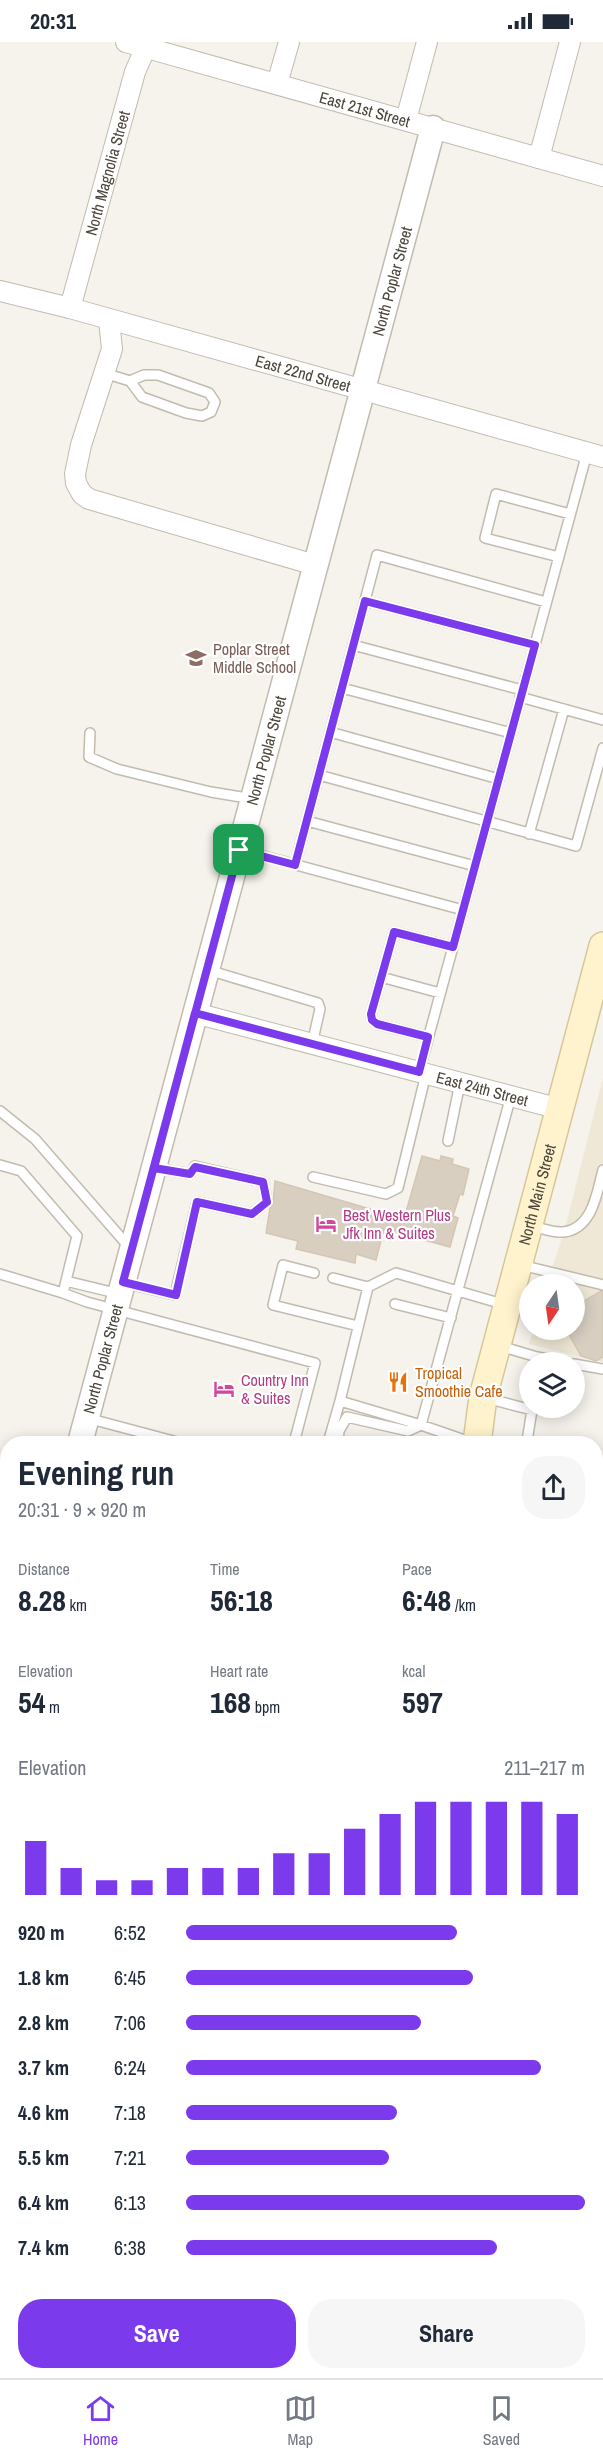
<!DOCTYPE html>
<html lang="en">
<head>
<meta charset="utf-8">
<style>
	:root { --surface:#fff; --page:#f6f6f7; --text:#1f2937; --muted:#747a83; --line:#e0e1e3; --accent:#7c3aed }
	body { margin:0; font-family:"Archivo Narrow",sans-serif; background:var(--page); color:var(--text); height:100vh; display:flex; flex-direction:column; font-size:22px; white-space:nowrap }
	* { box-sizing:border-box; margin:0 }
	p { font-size:20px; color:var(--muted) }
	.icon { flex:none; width:33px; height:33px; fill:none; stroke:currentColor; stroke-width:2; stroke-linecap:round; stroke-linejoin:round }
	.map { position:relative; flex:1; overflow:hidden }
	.panel { position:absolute; left:0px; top:1394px; width:603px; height:944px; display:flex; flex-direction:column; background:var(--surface); border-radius:24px 24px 0 0; box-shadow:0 3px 15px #0003 }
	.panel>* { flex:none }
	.needle { width:39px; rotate:193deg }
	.fabs { position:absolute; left:519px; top:1232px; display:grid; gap:12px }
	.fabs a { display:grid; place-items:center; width:66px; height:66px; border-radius:50%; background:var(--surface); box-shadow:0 3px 15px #0003; font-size:30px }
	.pin { position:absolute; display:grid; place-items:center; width:51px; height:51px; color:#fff; margin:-26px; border-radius:12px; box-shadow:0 3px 9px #0006 }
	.round { display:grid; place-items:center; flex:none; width:63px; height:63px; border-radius:24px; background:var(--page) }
	.headline { display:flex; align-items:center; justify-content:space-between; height:102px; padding:0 18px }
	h1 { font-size:33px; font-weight:700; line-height:45px }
	.figures { display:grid; grid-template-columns:repeat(3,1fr); gap:9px; height:102px; padding:6px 18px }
	.figures div { display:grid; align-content:center }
	.figures b { font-size:30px; font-weight:700 }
	.figures small { font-size:16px; font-weight:400 }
	.figures p { font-size:16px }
	.chart { height:168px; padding:12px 18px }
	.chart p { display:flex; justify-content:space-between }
	.chart svg { width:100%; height:108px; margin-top:6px; stroke:var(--accent); stroke-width:6 }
	.cta { display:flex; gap:12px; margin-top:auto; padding:12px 18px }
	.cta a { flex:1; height:69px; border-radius:24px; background:var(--accent); color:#fff; font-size:24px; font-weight:700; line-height:69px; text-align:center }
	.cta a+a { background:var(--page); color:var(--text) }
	ul { padding:0 18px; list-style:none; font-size:20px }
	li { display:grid; grid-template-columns:96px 72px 1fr; align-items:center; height:45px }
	li i { height:15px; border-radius:8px; background:var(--accent) }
	.status { display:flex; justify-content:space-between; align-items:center; height:42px; padding:0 30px; background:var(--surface); direction:ltr }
	.status svg { height:16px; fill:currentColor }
	.menu { display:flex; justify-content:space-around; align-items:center; height:84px; border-top:2px solid var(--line); background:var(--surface); font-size:16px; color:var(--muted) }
	.menu a { display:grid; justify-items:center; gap:3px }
	.menu .on { color:var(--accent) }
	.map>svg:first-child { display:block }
	.education { fill:#efe8d6 }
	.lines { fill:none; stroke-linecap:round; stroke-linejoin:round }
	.stream { stroke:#a9d4f2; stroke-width:5 }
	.building { fill:#d8cfc1; stroke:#d3c7b4; stroke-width:1.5 }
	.service-casing { stroke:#c2bbae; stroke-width:12 }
	.minor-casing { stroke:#c2bbae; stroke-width:22 }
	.tertiary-casing { stroke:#c2bbae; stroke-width:27 }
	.secondary-casing { stroke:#d6c79b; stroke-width:30 }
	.primary-casing { stroke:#e6c16a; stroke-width:33 }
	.motorway-casing { stroke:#e0a43c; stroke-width:36 }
	.service { stroke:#fff; stroke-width:9 }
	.minor { stroke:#fff; stroke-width:20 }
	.tertiary { stroke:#fff; stroke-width:24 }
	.secondary { stroke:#fff3cd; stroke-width:27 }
	.primary { stroke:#ffe39c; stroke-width:30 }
	.motorway { stroke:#ffcf6e; stroke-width:33 }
	.route-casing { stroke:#fff; stroke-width:12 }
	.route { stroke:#7c3aed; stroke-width:8 }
	.labels { text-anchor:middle; stroke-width:4.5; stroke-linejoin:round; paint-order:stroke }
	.street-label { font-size:16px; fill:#4b4439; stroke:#fff }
	.education-label { font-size:16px; fill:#785e54; stroke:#fff; text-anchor:start }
	.hotel-label { font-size:16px; fill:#b23c85; stroke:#fff; text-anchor:start }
	.food-label { font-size:16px; fill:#c56008; stroke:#fff; text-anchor:start }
</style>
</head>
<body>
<div class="status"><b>20:31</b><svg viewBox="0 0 49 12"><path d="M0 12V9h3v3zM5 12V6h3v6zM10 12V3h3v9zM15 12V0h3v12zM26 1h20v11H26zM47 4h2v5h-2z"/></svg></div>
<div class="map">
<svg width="603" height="2336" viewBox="0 0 603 2336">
	<rect width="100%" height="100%" fill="#f6f3ec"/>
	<path class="education" d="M 603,1036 L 603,1320 L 529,1302 L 534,1287 L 574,1287 L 574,1242 L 547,1242 L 564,1190 Z"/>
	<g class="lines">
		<path class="stream" d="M 467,2330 L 478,2336"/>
	</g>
	<path class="building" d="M 422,1114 L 440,1119 L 441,1114 L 453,1117 L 452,1122 L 469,1127 L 463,1153 L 460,1152 L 453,1174 L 458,1176 L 450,1205 L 384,1187 L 376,1218 L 356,1212 L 355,1221 L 296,1207 L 298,1199 L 266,1191 L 270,1166 L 273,1162 L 275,1139 L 404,1177 Z
		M 601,1249 L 603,1250 L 603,1315 L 596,1319 L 581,1314 L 566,1287 L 574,1287 L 574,1265 Z"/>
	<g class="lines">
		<g class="service-casing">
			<path id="service" d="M 104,331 L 130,339 L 142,355 L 186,371 L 202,374 L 211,370 L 215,360 L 209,351 L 158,333 L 144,333 L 130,339
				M 559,515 L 485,496 L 496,452 L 570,472
				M 365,559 L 535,603
				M 353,603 L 522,648
				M 342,646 L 511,691
				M 520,655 L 603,678
				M 330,690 L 499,737
				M 90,691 L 89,715 L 117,727 L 211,750 L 253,757
				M 319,733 L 576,804 L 603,706
				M 307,779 L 475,824
				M 529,792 L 564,667
				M 241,808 L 463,868
				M 295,823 L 377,513 L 546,560
				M 208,928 L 318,961 L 320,967 L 312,1002
				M 381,935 L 440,951
				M 428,995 L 377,982 L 372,978 L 371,972 L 394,890 L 453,905
				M 419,1030 L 587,411
				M 0,1069 L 35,1097 L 130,1206
				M 448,1099 L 460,1041
				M 0,1123 L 21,1129 L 77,1194 L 63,1251 L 0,1232
				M 313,1135 L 386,1152 L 398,1146 L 426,1032
				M 531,1184 C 541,1186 554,1191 564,1190 C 593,1186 597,1150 603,1128
				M 521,1223 L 603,1243
				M 314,1231 L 283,1223 L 273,1263 L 358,1284
				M 333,1236 L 368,1245
				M 66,1239 L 120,1252
				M 125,1241 L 175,1253 L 197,1160 L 252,1172 L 267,1160 L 263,1140 L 195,1124 L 190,1132 L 155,1126
				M 63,1251 L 87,1260 L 315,1321 L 294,1401
				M 395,1262 L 451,1276
				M 500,1304 L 537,1315 L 564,1320
				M 574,1322 L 603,1327
				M 486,1356 L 532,1368 L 527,1399 L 537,1401
				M 87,1376 L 181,1401
				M 328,1401 L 340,1359
				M 338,1401 L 339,1389 L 347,1375 L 408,1389 L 421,1383 L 511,1054
				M 473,1401 L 421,1383 L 340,1359 L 368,1245 L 396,1231 L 506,1263
				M 596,1415 L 596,1417
				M 0,1449 L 8,1451
				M 596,1746 L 603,1742
				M 596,1755 L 603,1770
				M 596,1891 L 603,1905
				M 0,2039 L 8,2042
				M 0,2069 L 8,2070"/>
		</g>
		<g class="minor-casing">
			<g id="minor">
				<path id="s1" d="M 126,0 L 603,134"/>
				<path d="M 277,42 L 289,0"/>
				<path d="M 406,78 L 427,0"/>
				<path d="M 539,116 L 570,0"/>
				<path id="s2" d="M 0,249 L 70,266 L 603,415"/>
				<path id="s3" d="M 70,266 L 135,30 L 148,0"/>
				<path d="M 109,278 L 112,307 L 81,403 L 75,432 L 76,441 L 82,452 L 89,457 L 315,523"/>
				<path id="s4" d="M 195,971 L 560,1067"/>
			</g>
		</g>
		<g class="tertiary-casing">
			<g id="tertiary">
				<path id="s5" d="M 80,1401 L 433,86"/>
			</g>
		</g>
		<g class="secondary-casing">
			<g id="secondary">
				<path id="s6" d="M 477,1401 L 483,1355 L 603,904"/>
				<path d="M 596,1535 L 603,1536"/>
				<path d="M 596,1558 L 603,1560"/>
				<path d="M 0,2108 L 8,2108"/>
			</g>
		</g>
		<g class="primary-casing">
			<path id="primary" d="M 0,1907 L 8,1906"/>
		</g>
		<g class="motorway-casing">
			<path id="motorway" d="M 0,1683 L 8,1691
				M 0,1763 L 8,1770
				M 596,1985 L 603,2031
				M 596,2163 L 603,2167
				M 596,2215 L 603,2220"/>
		</g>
		<use href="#service" class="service"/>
		<use href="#minor" class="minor"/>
		<use href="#tertiary" class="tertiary"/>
		<use href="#secondary" class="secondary"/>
		<use href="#primary" class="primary"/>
		<use href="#motorway" class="motorway"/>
	</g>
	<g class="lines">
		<g class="route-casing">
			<path id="route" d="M 239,808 L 123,1240 L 176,1253 L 197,1160 L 252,1172 L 267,1160 L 263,1140 L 195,1125 L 190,1132 L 154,1126 L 195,971 L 419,1030 L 428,995 L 377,982 L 372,978 L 371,972 L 394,890 L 453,905 L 535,603 L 365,559 L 295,823 L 239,808"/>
		</g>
		<use href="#route" class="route"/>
	</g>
	<defs>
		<g id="school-bare" transform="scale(1.62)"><path d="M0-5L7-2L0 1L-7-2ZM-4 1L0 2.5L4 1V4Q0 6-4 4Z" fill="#8d6e63" stroke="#fff" stroke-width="2.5" paint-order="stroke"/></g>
		<g id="hotel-bare" transform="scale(1.62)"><path d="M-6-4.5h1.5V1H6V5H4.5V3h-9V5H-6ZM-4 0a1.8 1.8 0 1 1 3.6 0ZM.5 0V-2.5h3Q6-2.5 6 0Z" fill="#d1479c" stroke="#fff" stroke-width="2.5" paint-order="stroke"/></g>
		<g id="restaurant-bare" transform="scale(1.62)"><path d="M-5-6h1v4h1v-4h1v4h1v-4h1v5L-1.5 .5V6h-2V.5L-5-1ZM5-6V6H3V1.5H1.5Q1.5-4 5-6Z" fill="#e8710a" stroke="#fff" stroke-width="2.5" paint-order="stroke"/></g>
	</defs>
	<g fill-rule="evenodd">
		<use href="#school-bare" x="196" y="616"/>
		<use href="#hotel-bare" x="326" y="1182"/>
		<use href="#restaurant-bare" x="398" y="1340"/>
		<use href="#hotel-bare" x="224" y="1347"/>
	</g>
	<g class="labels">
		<g class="street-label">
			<text dy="6" stroke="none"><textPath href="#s1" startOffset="248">East 21st Street</textPath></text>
			<text dy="6" stroke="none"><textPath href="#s3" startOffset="140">North Magnolia Street</textPath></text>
			<text dy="6" stroke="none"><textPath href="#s5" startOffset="1203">North Poplar Street</textPath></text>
			<text dy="6" stroke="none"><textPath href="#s2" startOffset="314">East 22nd Street</textPath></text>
			<text dy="6" stroke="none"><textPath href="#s5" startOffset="717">North Poplar Street</textPath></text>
			<text dy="6" stroke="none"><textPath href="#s4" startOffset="297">East 24th Street</textPath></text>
			<text dy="6" stroke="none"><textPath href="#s6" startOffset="256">North Main Street</textPath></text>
			<text dy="6" stroke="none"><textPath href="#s5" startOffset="87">North Poplar Street</textPath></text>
		</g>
		<g class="education-label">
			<text x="213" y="613">Poplar Street<tspan x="213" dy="18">Middle School</tspan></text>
		</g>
		<g class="hotel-label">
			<text x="343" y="1179">Best Western Plus<tspan x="343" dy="18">Jfk Inn &amp; Suites</tspan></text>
			<text x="241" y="1344">Country Inn<tspan x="241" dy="18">&amp; Suites</tspan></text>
		</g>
		<g class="food-label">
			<text x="415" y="1337">Tropical<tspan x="415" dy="18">Smoothie Cafe</tspan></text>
		</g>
	</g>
</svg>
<div class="fabs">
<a><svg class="needle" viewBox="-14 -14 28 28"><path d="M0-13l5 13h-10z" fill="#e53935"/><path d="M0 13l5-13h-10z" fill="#747a83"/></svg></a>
<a><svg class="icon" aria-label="layers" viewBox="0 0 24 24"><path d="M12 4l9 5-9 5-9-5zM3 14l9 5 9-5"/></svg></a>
</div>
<div class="pin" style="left:239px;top:808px;background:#1e9e55"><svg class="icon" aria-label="arrive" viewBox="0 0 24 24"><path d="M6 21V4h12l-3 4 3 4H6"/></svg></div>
<section class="panel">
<div class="headline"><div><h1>Evening run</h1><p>20:31 · 9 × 920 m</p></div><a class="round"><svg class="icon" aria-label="share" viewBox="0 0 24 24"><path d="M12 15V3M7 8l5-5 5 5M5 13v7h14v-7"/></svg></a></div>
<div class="figures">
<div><p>Distance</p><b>8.28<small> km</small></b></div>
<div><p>Time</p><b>56:18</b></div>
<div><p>Pace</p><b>6:48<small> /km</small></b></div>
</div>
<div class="figures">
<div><p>Elevation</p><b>54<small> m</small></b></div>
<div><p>Heart rate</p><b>168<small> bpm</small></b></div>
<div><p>kcal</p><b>597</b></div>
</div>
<div class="chart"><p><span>Elevation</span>211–217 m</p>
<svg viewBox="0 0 160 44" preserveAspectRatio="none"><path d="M5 44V22M15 44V33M25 44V38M35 44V38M45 44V33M55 44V33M65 44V33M75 44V27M85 44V27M95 44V17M105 44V11M115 44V6M125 44V6M135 44V6M145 44V6M155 44V11"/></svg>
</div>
<ul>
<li><b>920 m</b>6:52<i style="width:68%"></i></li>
<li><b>1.8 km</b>6:45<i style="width:72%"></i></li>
<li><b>2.8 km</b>7:06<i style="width:59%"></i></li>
<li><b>3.7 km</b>6:24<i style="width:89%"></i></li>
<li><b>4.6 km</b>7:18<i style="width:53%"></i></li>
<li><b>5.5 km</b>7:21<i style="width:51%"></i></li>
<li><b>6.4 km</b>6:13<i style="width:100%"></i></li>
<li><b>7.4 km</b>6:38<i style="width:78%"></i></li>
</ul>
<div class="cta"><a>Save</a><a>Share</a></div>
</section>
</div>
<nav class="menu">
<a class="on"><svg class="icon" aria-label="home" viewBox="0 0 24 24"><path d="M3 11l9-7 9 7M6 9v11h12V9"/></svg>Home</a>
<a><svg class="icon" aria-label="map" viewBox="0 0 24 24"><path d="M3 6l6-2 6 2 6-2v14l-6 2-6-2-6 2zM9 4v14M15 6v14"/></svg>Map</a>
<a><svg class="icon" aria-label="saved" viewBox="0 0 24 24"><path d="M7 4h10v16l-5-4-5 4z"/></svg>Saved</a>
</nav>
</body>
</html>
